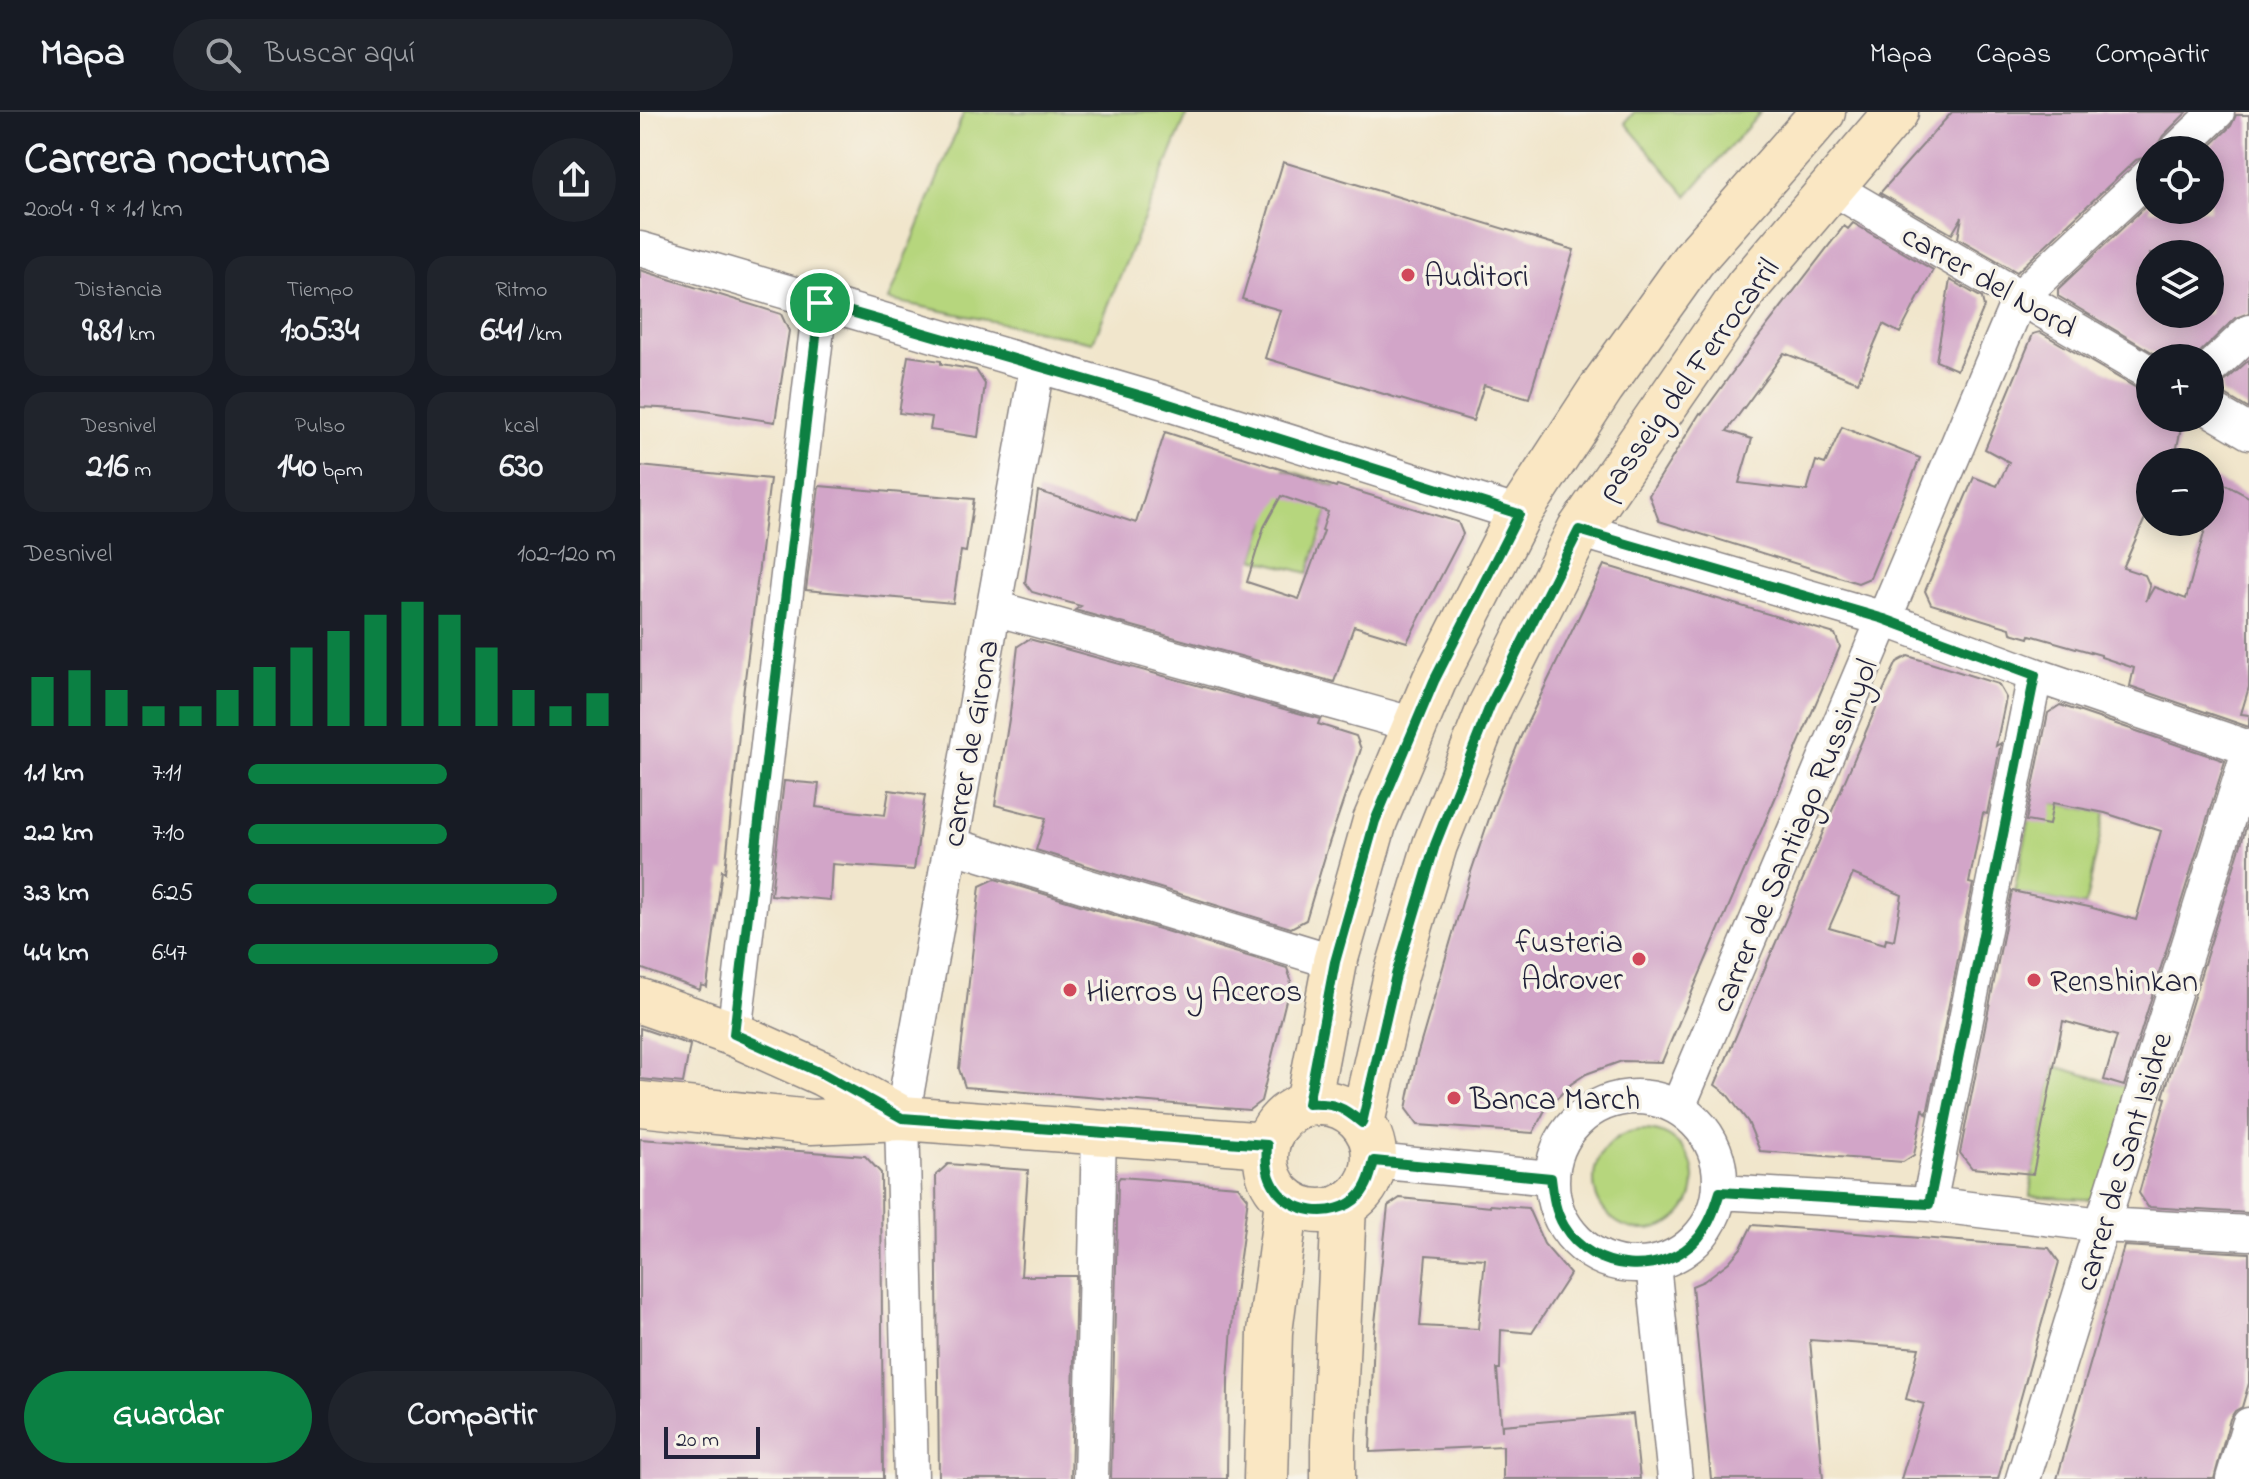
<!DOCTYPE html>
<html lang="es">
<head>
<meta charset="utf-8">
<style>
	:root { --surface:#171b24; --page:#20242c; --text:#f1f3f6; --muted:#9ea1a6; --line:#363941; --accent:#0b8043 }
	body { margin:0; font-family:"Indie Flower",sans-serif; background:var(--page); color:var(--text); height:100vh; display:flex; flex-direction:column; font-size:30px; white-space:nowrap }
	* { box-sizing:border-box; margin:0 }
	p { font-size:26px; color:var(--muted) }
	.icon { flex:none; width:44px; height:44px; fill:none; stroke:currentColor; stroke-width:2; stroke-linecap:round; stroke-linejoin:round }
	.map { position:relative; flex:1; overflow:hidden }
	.sheet { display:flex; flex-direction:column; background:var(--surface); width:640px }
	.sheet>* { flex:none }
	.controls { position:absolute; left:1496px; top:24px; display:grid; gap:16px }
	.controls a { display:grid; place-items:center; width:88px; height:88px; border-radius:50%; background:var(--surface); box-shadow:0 4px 20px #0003; font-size:40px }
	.scale { position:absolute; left:24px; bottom:20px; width:96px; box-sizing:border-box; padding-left:8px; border:4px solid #22223b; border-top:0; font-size:22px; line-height:28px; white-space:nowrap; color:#22223b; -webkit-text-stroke:6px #f7f3e8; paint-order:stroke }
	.pin { position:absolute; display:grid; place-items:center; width:68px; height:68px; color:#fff; margin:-34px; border:4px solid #fff; border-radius:50%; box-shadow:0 2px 8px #0007 }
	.round { display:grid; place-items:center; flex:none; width:84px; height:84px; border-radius:42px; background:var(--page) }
	.summary { display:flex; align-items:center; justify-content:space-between; height:136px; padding:0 24px }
	h1 { font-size:44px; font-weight:700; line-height:60px }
	.metrics { display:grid; grid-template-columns:repeat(3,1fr); gap:12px; height:136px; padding:8px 24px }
	.metrics div { display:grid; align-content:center; border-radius:20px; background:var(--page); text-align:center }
	.metrics b { font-size:34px; font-weight:700 }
	.metrics small { font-size:22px; font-weight:400 }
	.metrics p { font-size:22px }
	.chart { height:224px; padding:16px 24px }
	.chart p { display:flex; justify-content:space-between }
	.chart svg { width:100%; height:144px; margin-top:8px; stroke:var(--accent); stroke-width:6 }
	.primary-button { display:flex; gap:16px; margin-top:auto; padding:16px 24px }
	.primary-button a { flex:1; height:92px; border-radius:48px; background:var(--accent); color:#fff; font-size:32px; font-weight:700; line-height:92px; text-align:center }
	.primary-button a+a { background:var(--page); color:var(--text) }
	ul { padding:0 24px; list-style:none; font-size:26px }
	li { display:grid; grid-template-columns:128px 96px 1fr; align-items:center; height:60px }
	li i { height:20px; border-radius:10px; background:var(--accent) }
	header { display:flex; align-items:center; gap:48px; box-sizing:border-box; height:112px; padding:0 40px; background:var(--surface); border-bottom:2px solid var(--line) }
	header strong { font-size:38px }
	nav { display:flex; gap:44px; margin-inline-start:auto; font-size:28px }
	.search { width:560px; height:72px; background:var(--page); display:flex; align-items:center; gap:20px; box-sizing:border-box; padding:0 28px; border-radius:44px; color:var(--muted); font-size:30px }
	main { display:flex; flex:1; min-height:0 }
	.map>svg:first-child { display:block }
	.green { fill:#b6d67d; stroke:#6c7c5c; stroke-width:2 }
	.building { fill:#d2a5c8; fill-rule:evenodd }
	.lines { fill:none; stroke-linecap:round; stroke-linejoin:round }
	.minor-casing { stroke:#8a8484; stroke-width:37 }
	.secondary-casing { stroke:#8a8484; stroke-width:47 }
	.minor { stroke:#fff; stroke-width:34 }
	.secondary { stroke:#fae7c3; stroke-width:44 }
	.route-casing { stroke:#fff; stroke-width:16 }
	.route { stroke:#0b8043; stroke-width:10 }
	.poi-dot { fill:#d1495b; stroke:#f7f3e8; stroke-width:3 }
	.labels { text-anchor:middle; stroke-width:7; stroke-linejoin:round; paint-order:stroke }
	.poi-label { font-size:32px; fill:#22223b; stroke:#f7f3e8; text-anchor:start }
	.street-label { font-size:32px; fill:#22223b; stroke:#f7f3e8 }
</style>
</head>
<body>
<header>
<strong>Mapa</strong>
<div class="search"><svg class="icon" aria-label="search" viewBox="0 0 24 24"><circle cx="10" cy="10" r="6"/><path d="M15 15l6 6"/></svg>Buscar aquí</div>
<nav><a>Mapa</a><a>Capas</a><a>Compartir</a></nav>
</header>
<main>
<section class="sheet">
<div class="summary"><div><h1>Carrera nocturna</h1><p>20:04 · 9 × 1.1 km</p></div><a class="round"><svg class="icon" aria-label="share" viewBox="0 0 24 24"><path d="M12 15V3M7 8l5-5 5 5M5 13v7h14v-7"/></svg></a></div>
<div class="metrics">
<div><p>Distancia</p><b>9.81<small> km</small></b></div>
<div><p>Tiempo</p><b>1:05:34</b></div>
<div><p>Ritmo</p><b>6:41<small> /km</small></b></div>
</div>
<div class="metrics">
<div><p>Desnivel</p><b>216<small> m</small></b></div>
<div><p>Pulso</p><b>140<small> bpm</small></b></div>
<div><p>kcal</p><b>630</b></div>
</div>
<div class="chart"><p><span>Desnivel</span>102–120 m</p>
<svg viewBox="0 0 160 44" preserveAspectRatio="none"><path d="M5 44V29M15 44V27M25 44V33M35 44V38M45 44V38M55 44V33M65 44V26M75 44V20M85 44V15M95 44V10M105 44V6M115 44V10M125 44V20M135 44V33M145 44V38M155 44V34"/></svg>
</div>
<ul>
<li><b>1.1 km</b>7:11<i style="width:54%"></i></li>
<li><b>2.2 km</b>7:10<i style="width:54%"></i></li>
<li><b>3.3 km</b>6:25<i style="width:84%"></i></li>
<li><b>4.4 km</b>6:47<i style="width:68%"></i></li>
</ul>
<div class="primary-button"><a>Guardar</a><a>Compartir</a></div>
</section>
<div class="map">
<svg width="1609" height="1367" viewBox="0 0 1609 1367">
	<rect width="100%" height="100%" fill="#f7f3e8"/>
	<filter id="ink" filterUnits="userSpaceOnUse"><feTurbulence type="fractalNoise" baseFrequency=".0125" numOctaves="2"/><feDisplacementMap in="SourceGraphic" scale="16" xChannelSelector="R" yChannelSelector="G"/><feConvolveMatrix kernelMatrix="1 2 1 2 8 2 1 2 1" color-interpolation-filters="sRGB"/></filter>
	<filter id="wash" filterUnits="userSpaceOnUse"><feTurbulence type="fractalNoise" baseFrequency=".006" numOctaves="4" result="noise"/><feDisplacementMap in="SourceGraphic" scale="32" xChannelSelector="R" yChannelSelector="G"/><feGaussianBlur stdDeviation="1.8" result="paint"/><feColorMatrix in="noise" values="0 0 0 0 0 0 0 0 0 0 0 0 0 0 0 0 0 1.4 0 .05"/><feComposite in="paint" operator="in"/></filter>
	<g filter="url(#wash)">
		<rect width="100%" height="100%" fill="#f1e6cc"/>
		<path class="green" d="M 324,0 L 548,0 L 453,230 L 249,188 Z
			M 994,0 L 1121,0 L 1047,84 L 985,11 Z
			M 644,357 L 696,374 L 668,461 L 614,447 Z
			M 1394,687 L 1465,701 L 1445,794 L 1374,780 Z
			M 1414,954 L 1494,977 L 1461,1088 L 1390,1084 L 1392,1062 L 1393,1062 Z
			M954 1068a50 50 0 1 1 100 0a50 50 0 1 1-100 0Z"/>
		<g id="blocks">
			<path class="building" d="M 1312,0 L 1547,0 L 1523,24 L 1518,32 L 1518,38 L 1510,38 L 1510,44 L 1496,48 L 1377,160 L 1318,126 L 1322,105 L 1312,122 L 1240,81 Z
				M 1596,3 L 1609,3 L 1609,201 L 1595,206 L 1554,246 L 1522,246 L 1418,184 L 1418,177 L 1510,90 L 1510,98 L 1570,98 L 1570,38 L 1566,38 L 1591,14 ZM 1510,142 L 1570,142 L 1570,202 L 1510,202 Z
				M 643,50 L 934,138 L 889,286 L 844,273 L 833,309 L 625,246 L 640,198 L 602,187 Z
				M 1213,111 L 1293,158 L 1260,221 L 1243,212 L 1218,270 L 1144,241 L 1087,319 L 1112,327 L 1099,371 L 1167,379 L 1176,349 L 1185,352 L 1202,315 L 1280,346 L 1230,466 L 1218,471 L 1019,409 L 1009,383 L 1060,301 L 1062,302 L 1116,228 L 1204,114 L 1208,117 Z
				M 0,158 L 141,202 L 149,219 L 135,310 L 58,298 L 0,295 Z
				M 1310,168 L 1342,186 L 1344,195 L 1317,258 L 1296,249 Z
				M 1400,220 L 1500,278 L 1510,281 L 1510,306 L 1543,306 L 1534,350 L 1510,350 L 1510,395 L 1483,456 L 1505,463 L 1510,474 L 1506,489 L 1514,475 L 1546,487 L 1567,410 L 1570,410 L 1570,364 L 1609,385 L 1609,575 L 1601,602 L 1609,603 L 1609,615 L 1490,574 L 1494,556 L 1461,545 L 1461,543 L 1390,523 L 1389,526 L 1371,521 L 1370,516 L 1291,492 L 1285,479 L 1334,365 L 1357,374 L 1369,350 L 1345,337 L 1393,222 Z
				M 268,244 L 301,249 L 301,252 L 336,258 L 345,272 L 338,325 L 290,318 L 292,305 L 259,301 Z
				M 1609,248 L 1609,297 L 1582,281 L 1581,273 Z
				M 525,320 L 696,375 L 697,373 L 818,410 L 823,422 L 767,530 L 714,514 L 694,570 L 435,498 L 441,494 L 392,480 L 385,471 L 398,379 L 496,411 ZM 641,384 L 688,400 L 682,418 L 684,419 L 659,487 L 607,470 L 624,415 Z
				M 0,354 L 130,367 L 103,583 L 85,760 L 82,758 L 67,875 L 61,873 L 60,878 L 0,856 Z
				M 179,374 L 334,387 L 326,440 L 321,439 L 313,491 L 166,478 Z
				M 964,453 L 1195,522 L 1200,535 L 1022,950 L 982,949 L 946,962 L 931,972 L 905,998 L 893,1021 L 778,1013 L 766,997 L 776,947 L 831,760 L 853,695 L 881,624 Z
				M 389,527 L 680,607 L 678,612 L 716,624 L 721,637 L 689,731 L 666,808 L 651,816 L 396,738 L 406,706 L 355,693 L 370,601 L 378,534 Z
				M 1268,544 L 1358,572 L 1366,586 L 1356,634 L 1361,631 L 1347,702 L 1343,701 L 1329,771 L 1333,772 L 1287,1002 L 1283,997 L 1274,1043 L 1263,1050 L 1120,1039 L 1108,1010 L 1086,981 L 1075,973 L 1244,577 L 1257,550 ZM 1213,762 L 1262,783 L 1254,828 L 1246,826 L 1245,832 L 1189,816 Z
				M 1420,593 L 1585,649 L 1484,974 L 1464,968 L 1477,924 L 1423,909 L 1393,1062 L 1332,1056 L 1320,1041 L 1372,779 L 1449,795 L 1496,808 L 1521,719 L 1465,701 L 1413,691 L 1409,713 L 1386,709 L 1408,601 Z
				M 144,669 L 179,672 L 176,695 L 245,703 L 249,678 L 285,683 L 274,758 L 192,752 L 190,788 L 131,783 Z
				M 1609,706 L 1609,1101 L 1508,1095 L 1499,1081 L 1526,986 L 1523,985 Z
				M 355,767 L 647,856 L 651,868 L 621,989 L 609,998 L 325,975 L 319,957 L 340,774 Z
				M 0,916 L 50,933 L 43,971 L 0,967 Z
				M 0,1027 L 225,1044 L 241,1061 L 243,1367 L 0,1367 Z
				M 308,1052 L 388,1058 L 381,1164 L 436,1164 L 431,1367 L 299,1367 L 296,1063 Z
				M 480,1065 L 598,1074 L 608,1086 L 594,1189 L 588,1268 L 587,1367 L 471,1367 L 478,1068 Z
				M 760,1086 L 850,1095 L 850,1093 L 888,1096 L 904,1132 L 930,1162 L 892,1221 L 861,1218 L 860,1257 L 857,1257 L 862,1319 L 862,1313 L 993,1302 L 1000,1367 L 863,1367 L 863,1334 L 730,1340 L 734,1220 L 748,1094 ZM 786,1143 L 845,1147 L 838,1217 L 780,1214 Z
				M 1112,1113 L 1409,1136 L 1419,1150 L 1358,1367 L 1261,1367 L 1284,1292 L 1266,1287 L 1279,1236 L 1170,1228 L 1183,1367 L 1071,1367 L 1052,1174 L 1064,1169 L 1089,1150 L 1101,1136 Z
				M 1484,1134 L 1609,1141 L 1609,1271 L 1602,1295 L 1595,1299 L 1590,1307 L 1574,1367 L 1417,1367 Z"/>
		</g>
	</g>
	<g filter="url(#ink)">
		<use href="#blocks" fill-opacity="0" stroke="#8a8484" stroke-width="2"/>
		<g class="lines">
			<g class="minor-casing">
				<path id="minor" d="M 1537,38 L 1577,0
					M 1191,75 L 1510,261
					M 0,137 L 516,288 L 879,402
					M 1570,257 L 1609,220
					M 1570,297 L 1609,320
					M 939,418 L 1244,507 L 1395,563 L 1609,636
					M 354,496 L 775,613
					M 311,733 L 695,850
					M 94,922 L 180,191
					M912 1069a84 84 0 1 1 168 0a84 84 0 1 1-168 0Z
					M 1038,995 L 1380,185 L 1510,63
					M 734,1049 L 911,1066
					M 1080,1080 L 1289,1092 L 1462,1113 L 1609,1121
					M 1289,1092 L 1395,563
					M 1013,1152 L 1035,1367
					M 271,1367 L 262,1006 L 397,255
					M 451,1367 L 459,1019
					M 1383,1367 L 1609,639
					M 1593,1367 L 1609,1313"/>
			</g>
			<g class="secondary-casing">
				<path id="secondary" d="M 0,889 L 94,922 L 183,962 L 262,1006
					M626 1045a54 54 0 1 1 108 0a54 54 0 1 1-108 0Z
					M 0,992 L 171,1010 L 262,1006 L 627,1033
					M 668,992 L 695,850 L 735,709 L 794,569 L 879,402 L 962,275 L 1053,148 L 1183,0
					M 722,1011 L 756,863 L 795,733 L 850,594 L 939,418 L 1107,175 L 1256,0
					M 626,1367 L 630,1220 L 647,1089
					M 693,1367 L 693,1333 L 704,1094"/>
			</g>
			<use href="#minor" class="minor"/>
			<use href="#secondary" class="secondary"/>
		</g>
	</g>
	<g class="lines" filter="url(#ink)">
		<g class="route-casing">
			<path id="route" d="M 180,191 L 516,288 L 879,402 L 794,569 L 735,709 L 695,850 L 668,992 C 693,991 702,994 722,1011 L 756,863 L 795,733 L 850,594 L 939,418 L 1244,507 L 1395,563 L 1289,1092 L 1080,1080 C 1075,1096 1070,1111 1059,1125 C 1024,1166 952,1161 924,1114 C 915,1099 913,1083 911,1066 L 734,1049 C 731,1061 728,1074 719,1084 C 695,1108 647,1103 632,1070 C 626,1058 626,1046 627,1033 L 262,1006 L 183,962 L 94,922 Z"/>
		</g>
		<use href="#route" class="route"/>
	</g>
	<g class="poi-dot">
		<circle cx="768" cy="163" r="8"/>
		<circle cx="999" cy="847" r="8"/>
		<circle cx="1394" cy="868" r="8"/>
		<circle cx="430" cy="878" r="8"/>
		<circle cx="814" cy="986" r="8"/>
	</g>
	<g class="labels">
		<g class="poi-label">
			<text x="784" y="174">Auditori</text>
			<text x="983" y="840" text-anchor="end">fusteria<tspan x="983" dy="37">Adrover</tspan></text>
			<text x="1410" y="879">Renshinkan</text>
			<text x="446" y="889">Hierros y Aceros</text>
			<text x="830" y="997">Banca March</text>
		</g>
		<g class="street-label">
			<text transform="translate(1350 168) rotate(30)" y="11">carrer del Nord</text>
			<text transform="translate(1046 266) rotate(-54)" y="11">passeig del Ferrocarril</text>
			<text transform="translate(329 631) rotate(-80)" y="11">carrer de Girona</text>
			<text transform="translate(1153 723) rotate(-67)" y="11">carrer de Santiago Russinyol</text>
			<text transform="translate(1482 1049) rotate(-73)" y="11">carrer de Sant Isidre</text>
		</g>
	</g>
</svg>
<div class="controls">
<a><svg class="icon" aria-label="locate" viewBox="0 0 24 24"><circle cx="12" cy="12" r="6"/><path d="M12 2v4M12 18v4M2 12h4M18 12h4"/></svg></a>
<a><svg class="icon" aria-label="layers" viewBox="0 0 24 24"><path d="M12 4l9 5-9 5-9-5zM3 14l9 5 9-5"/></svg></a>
<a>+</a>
<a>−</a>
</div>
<div class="scale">20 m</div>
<div class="pin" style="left:180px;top:191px;background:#1e9e55"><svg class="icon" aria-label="arrive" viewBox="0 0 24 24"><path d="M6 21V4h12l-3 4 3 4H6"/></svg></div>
</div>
</main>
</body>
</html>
